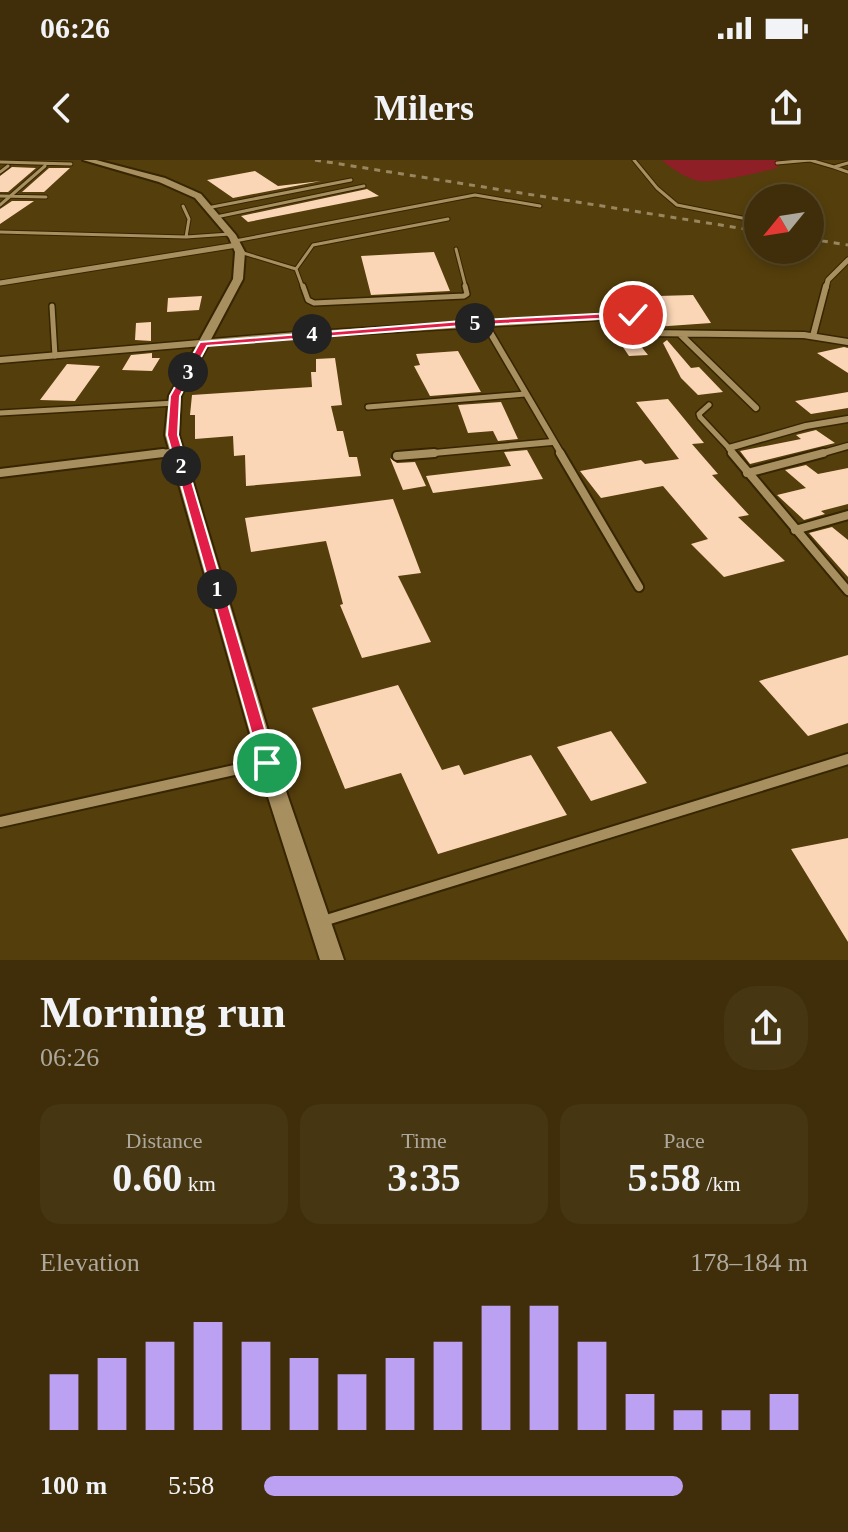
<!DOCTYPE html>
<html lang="en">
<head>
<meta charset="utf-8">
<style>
	:root { --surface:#3f2e09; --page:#463612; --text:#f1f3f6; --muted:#ada89c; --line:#584a2a; --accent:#bca0f2 }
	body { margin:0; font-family:Georgia,serif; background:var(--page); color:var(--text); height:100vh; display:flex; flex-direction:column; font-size:30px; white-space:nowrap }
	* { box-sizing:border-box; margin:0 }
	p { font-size:26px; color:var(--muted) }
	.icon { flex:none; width:44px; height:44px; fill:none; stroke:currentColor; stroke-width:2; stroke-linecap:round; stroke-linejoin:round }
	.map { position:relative; height:800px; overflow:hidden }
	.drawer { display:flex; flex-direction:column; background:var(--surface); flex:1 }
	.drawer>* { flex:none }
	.needle { width:52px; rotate:240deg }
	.buttons { position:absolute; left:744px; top:24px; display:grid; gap:16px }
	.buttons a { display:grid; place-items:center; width:80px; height:80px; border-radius:50%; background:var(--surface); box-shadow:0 4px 12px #0003,0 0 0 2px var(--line); font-size:40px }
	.pin { position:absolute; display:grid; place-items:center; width:68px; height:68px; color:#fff; margin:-34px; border:4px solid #fff; border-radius:50%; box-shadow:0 2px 8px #0007 }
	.km { position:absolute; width:40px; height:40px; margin:-20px; border-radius:50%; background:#222; color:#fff; font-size:22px; line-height:40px; text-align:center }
	.round { display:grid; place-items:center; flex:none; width:84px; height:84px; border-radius:32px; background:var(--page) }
	.summary { display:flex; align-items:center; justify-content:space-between; height:136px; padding:0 40px }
	h1 { font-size:44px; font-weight:700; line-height:60px }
	.stats { display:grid; grid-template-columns:repeat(3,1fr); gap:12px; height:136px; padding:8px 40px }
	.stats div { display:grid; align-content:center; border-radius:20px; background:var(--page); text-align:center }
	.stats b { font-size:40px; font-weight:700 }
	.stats small { font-size:22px; font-weight:400 }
	.stats p { font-size:22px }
	.chart { height:224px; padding:16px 40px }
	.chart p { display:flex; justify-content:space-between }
	.chart svg { width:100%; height:144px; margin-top:8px; stroke:var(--accent); stroke-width:6 }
	ul { padding:0 40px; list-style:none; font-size:26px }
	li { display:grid; grid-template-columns:128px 96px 1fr; align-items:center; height:60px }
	li i { height:20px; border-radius:10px; background:var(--accent) }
	.status { display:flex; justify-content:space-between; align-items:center; height:56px; padding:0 40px; background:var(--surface); direction:ltr }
	.status svg { height:22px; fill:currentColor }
	header { display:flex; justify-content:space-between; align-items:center; height:104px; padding:0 40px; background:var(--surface); font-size:36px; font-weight:700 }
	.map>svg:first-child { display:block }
	.green { fill:#8e1f27 }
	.building { fill:#fbd6b6 }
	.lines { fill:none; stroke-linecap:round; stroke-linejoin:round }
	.service-far1-casing { stroke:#362501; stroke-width:5 }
	.service-casing { stroke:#362501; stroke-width:8 }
	.minor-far3-casing { stroke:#362501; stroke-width:7 }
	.minor-far2-casing { stroke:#362501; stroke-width:9 }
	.minor-far1-casing { stroke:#362501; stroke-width:12 }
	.minor-casing { stroke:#362501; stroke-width:14 }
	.secondary-casing { stroke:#362501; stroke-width:4 }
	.service-far1 { stroke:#a88f60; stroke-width:3 }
	.service { stroke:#a88f60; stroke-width:5 }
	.minor-far3 { stroke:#a88f60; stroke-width:5 }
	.minor-far2 { stroke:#a88f60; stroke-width:6 }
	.minor-far1 { stroke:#a88f60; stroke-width:8 }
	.minor { stroke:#a88f60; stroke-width:10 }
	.secondary { fill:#a88f60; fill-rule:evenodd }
	.rail { stroke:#988660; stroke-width:3; stroke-dasharray:6 6; stroke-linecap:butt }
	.route { fill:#e11d48; stroke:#fff; stroke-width:2 }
</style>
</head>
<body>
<div class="status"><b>06:26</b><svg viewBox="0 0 49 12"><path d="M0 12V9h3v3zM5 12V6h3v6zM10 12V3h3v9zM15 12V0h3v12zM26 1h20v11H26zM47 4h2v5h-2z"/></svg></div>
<header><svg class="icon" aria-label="back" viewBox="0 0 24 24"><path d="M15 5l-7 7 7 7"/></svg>Milers<svg class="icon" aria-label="share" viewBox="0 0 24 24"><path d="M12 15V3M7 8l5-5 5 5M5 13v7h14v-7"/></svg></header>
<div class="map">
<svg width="848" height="800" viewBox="0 0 848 800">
	<rect width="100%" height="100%" fill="#543e0c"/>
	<path class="green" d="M 662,0 L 821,0 L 781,2 L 777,8 C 761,12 716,23 701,21 C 688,20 672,9 662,0 Z"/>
	<path class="building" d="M 12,7 L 36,8 L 8,32 L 0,32 L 0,16 Z
		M 49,8 L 70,8 L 44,32 L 22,32 Z
		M 255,11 L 278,26 L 321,21 L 233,38 L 207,20 Z
		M 367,29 L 379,36 L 248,62 L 241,56 Z
		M 12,41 L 34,41 L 0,64 L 0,49 Z
		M 434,92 L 450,131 L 371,135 L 361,96 Z
		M 638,126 L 658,136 L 693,135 L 711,163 L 654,167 L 643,146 L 624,131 Z
		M 202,136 L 199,150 L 167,152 L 168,138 Z
		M 151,162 L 151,181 L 135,180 L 136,163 Z
		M 627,169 L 648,195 L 629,196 L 612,171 Z
		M 667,180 L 691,208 L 699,207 L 723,232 L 698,235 L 681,218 L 663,183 Z
		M 844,187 L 848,188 L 848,213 L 817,193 Z
		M 458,191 L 481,232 L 430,236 L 414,206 L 420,205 L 416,194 Z
		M 152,193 L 152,198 L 160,198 L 152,211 L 122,210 L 131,195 Z
		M 335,198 L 342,245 L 331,246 L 337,271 L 343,271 L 349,297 L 357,297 L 361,316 L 246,326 L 245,295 L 234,296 L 233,276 L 195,279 L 195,255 L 190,255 L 192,235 L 312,227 L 311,212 L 316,212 L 316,199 Z
		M 67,204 L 100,206 L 75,241 L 40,240 Z
		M 848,232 L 848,248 L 811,254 L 795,241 Z
		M 668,239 L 704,283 L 692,284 L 718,314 L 712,315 L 749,355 L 738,357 L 785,401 L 724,417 L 691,384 L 708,379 L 663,326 L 601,338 L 580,311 L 641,300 L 645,304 L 679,299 L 636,242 Z
		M 501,242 L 518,279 L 498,281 L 493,271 L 468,273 L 458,245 Z
		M 816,270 L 835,283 L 750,304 L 740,291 L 801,279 L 796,275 Z
		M 527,290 L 543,319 L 433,333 L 426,316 L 511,306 L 504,292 Z
		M 390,298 L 397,303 L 415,302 L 426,326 L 403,330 Z
		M 806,305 L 818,314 L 848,308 L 848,344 L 821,351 L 825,354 L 804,360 L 777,335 L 806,328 L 785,310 Z
		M 393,339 L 421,413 L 398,416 L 431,482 L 362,498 L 340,445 L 343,444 L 326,381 L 251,392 L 245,358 Z
		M 832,367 L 848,380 L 848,417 L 809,373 Z
		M 848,495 L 848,563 L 808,576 L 759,521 Z
		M 398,525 L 442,610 L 459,605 L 464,615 L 531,595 L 567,655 L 438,694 L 401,613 L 345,629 L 312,548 Z
		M 611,571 L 647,623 L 591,641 L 557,587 Z
		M 848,678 L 848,782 L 791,689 Z"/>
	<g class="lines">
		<g class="service-far1-casing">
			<path id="service-far1" d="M 634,0 L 657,28 L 677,45 L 752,60
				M 0,2 L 71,4
				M 777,3 L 810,0 L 834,7
				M 848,3 L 834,7 L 848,12
				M 0,12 L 8,6
				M 0,36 L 46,37
				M 0,45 L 45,6
				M 183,46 L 189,59 L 186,77
				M 207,48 L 351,20
				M 216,57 L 364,26
				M 0,72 L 186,77 L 230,74
				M 235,81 L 475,35 L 540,46
				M 456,89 L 466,128
				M 240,92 L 296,109 L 303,128
				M 296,109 L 313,85 L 448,59"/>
		</g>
		<g class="service-casing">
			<path id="service" d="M 303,126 L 308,140 L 314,143 L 464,136 L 467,134 L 465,126
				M 52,146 L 55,196
				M 709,245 L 699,254 L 700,257 L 729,288
				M 368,247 L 525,234
				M 0,253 L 175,243"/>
		</g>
		<g class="minor-far3-casing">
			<path id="minor-far3" d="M 0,123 L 237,85
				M 826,128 L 828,120 L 848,100"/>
		</g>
		<g class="minor-far2-casing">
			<path id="minor-far2" d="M 484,162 L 562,295
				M 681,175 L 756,248
				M 813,176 L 826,126
				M 0,200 L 296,175 L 633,155 L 648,173 L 804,175 L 848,182
				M 147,295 L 177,291
				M 412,295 L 552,282
				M 734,295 L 729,288 L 806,266 L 848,259
				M 816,295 L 848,286"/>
		</g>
		<g class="minor-far1-casing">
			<path id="minor-far1" d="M 560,293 L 639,427
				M 732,293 L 848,431
				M 397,296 L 434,293
				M 0,313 L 163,293
				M 747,313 L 823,293
				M 795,370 L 848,355"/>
		</g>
		<g class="minor-casing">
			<path id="minor" d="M 0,662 L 266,603
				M 320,762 L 848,599"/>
		</g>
		<g class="secondary-casing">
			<path id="secondary" d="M 83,0 L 96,0 L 165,18 L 201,34 L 236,75 L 245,92 L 243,119 L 181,236 L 179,275 L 287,634 L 344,800 L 320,800 L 267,634 L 165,275 L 169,236 L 233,119 L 235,92 L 229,78 L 195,38 L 159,22 Z"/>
		</g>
		<use href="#service-far1" class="service-far1"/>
		<use href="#service" class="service"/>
		<use href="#minor-far3" class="minor-far3"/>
		<use href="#minor-far2" class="minor-far2"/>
		<use href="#minor-far1" class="minor-far1"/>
		<use href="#minor" class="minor"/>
		<use href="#secondary" class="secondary"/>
		<path class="rail" d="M 315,0 L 758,71
			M 810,79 L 848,85"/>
	</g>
	<path class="route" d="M 633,152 L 636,157 L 462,166 L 207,186 L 180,236 L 178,275 L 275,603 L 267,609 L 261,607 L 167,275 L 170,236 L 200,182 L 462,161 Z"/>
</svg>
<div class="buttons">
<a><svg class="needle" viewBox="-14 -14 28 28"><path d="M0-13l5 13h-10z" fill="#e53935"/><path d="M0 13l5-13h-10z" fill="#ada89c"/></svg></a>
</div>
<div class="pin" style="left:267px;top:603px;background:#1e9e55"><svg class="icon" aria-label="arrive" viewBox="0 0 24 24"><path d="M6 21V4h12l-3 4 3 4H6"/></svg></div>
<div class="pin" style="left:633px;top:155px;background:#d93025"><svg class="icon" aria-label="check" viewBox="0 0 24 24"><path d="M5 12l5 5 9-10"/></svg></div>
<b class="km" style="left:217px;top:429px">1</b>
<b class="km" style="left:181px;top:306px">2</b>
<b class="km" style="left:188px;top:212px">3</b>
<b class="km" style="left:312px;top:174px">4</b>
<b class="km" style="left:475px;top:163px">5</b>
</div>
<section class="drawer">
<div class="summary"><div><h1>Morning run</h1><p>06:26</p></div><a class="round"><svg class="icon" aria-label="share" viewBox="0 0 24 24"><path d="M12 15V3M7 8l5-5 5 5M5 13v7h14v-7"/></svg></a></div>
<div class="stats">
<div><p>Distance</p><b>0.60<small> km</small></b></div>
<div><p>Time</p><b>3:35</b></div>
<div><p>Pace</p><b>5:58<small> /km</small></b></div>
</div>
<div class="chart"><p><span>Elevation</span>178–184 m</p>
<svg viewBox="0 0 160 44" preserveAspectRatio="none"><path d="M5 44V27M15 44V22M25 44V17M35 44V11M45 44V17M55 44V22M65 44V27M75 44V22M85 44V17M95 44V6M105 44V6M115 44V17M125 44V33M135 44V38M145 44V38M155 44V33"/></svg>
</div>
<ul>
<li><b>100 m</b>5:58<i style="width:77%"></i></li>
</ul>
</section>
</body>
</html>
